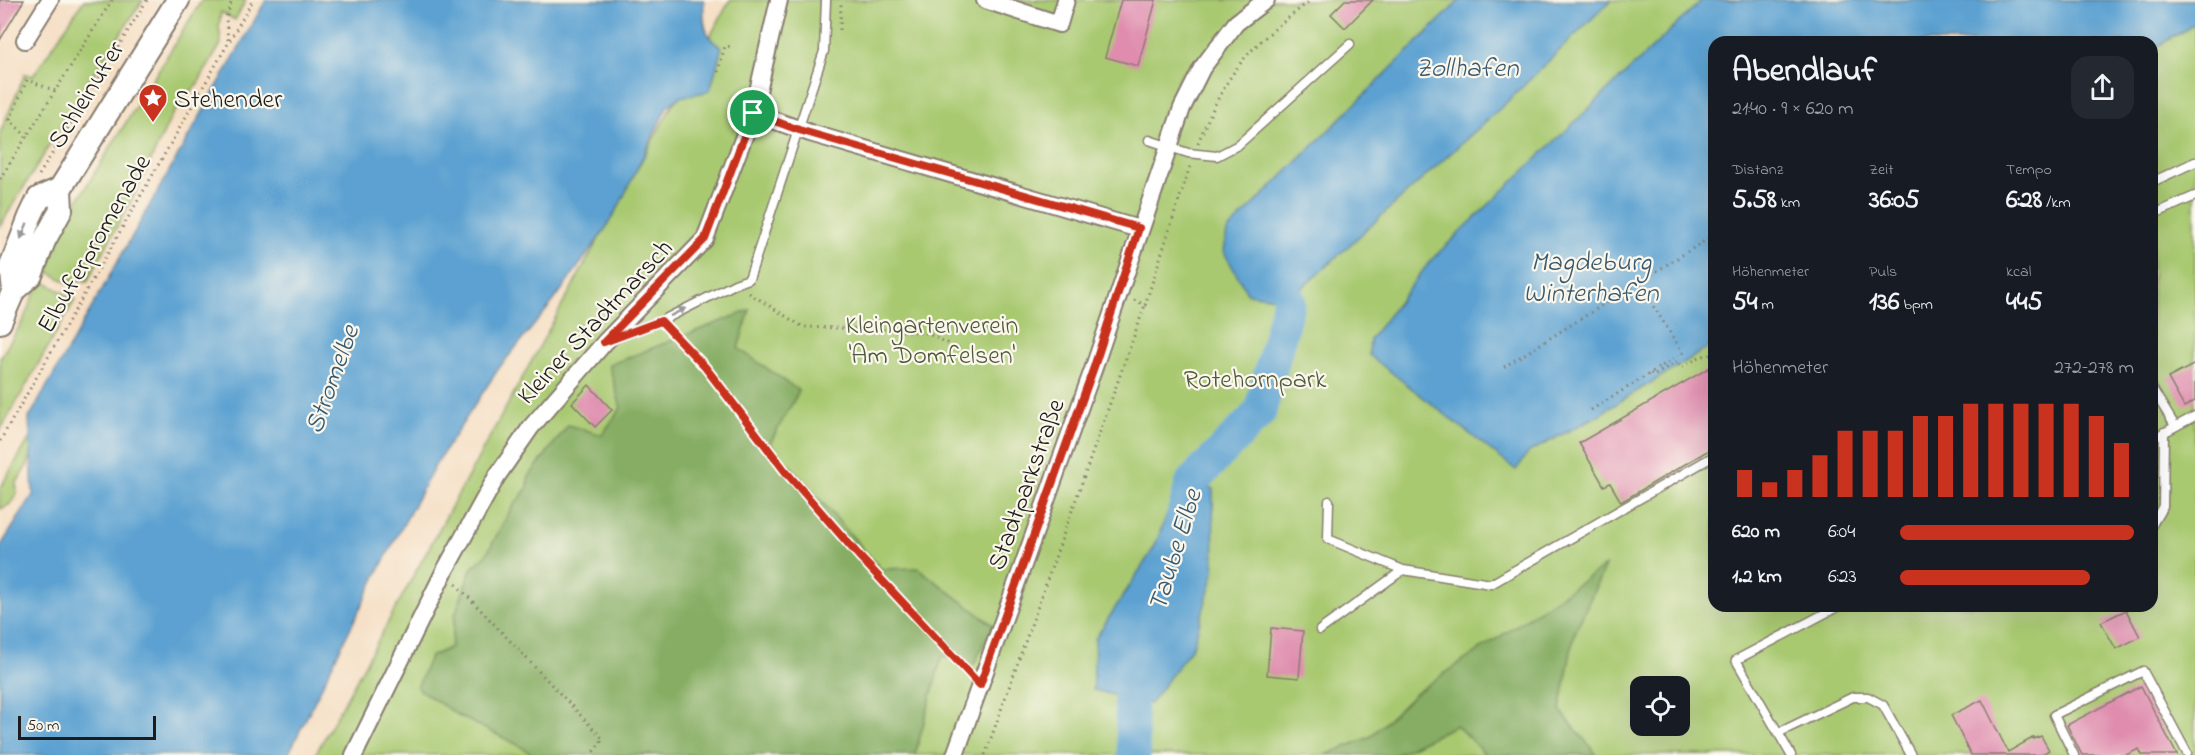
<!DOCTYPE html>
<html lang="de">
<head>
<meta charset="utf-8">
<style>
	:root { --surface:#171b24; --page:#242831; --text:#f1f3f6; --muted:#9ea1a6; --accent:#c8321e }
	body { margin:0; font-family:"Indie Flower",sans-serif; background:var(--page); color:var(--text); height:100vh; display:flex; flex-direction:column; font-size:22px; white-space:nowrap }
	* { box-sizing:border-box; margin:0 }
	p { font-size:20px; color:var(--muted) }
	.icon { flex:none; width:33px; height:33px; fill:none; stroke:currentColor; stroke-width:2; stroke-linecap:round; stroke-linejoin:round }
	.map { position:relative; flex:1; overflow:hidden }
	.details { position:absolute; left:1708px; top:36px; width:450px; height:576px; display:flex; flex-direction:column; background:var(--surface); border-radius:18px; box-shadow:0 6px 24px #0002 }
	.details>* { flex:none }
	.controls { position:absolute; left:1630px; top:676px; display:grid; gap:12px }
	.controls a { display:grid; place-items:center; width:60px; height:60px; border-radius:12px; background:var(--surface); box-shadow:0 6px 24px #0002; font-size:30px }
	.scale { position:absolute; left:18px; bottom:15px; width:138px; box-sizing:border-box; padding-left:6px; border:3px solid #1c1c1c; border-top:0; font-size:16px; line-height:21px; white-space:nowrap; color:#1c1c1c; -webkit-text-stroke:4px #fbf7ec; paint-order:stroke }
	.pin { position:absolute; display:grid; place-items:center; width:51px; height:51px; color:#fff; margin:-26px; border:3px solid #fff; border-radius:50%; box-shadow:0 2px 6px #0007 }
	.round { display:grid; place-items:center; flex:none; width:63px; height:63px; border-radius:18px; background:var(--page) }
	.head { display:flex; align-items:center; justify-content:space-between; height:102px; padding:0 24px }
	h1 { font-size:33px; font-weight:800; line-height:45px }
	.figures { display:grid; grid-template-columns:repeat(3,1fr); gap:9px; height:102px; padding:6px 24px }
	.figures div { display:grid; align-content:center }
	.figures b { font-size:26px; font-weight:800 }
	.figures small { font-size:16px; font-weight:400 }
	.figures p { font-size:16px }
	.chart { height:168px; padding:12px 24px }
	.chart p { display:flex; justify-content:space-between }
	.chart svg { width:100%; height:108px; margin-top:6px; stroke:var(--accent); stroke-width:6 }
	ul { padding:0 24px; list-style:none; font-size:20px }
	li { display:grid; grid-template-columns:96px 72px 1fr; align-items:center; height:45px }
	li i { height:15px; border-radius:8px; background:var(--accent) }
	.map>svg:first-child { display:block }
	.green { fill:#a9c971; stroke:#627246; stroke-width:1.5; fill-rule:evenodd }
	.forest { fill:#86ad63; stroke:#516440; stroke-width:1.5 }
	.water { fill:#5ba1d1; stroke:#3c5e76; stroke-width:1.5 }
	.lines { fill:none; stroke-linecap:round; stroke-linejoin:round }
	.river { stroke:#5ba1d1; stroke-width:33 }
	.building { fill:#df8cae }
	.lane-casing { stroke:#887d70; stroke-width:11 }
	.street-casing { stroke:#887d70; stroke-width:20 }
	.secondary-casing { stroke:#887d70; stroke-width:26 }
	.path { stroke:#887d70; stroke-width:3; stroke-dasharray:1.5 4.5; stroke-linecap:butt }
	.lane { stroke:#fff; stroke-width:8 }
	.street { stroke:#fff; stroke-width:16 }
	.secondary { stroke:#fff; stroke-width:22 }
	.oneway { fill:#999 }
	.route-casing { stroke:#fff; stroke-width:12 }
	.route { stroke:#c8321e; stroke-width:8 }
	.labels { text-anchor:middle; stroke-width:4.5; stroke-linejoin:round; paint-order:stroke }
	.street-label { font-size:26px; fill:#1c1c1c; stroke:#fbf7ec }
	.poi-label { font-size:26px; fill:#1c1c1c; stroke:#fbf7ec; text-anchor:start }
	.park-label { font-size:26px; fill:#4d593a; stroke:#fbf7ec }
	.water-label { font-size:27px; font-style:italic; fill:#38586d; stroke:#fbf7ec }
</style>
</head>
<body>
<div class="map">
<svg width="2195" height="755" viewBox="0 0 2195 755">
	<rect width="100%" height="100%" fill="#fbf7ec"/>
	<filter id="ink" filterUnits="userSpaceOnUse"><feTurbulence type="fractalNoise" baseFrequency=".0167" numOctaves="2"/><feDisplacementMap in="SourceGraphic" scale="12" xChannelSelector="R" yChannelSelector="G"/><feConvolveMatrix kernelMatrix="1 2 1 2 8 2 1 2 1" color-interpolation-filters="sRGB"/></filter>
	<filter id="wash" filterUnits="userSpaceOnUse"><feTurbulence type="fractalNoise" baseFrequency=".008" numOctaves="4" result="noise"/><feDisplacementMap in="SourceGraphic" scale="24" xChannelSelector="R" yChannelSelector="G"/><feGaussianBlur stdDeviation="1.35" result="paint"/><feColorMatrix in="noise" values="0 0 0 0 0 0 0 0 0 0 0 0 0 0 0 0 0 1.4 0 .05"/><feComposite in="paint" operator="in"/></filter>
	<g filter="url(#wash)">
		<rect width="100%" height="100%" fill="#f5dec3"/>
		<path class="green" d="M 84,0 L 143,0 L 86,86 L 0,226 L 0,133 L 25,74 L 33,76 Z
			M 202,0 L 246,0 L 235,20 L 221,12 L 219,26 L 221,44 L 198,83 L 172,115 L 138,188 L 87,282 L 81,279 L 79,282 L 72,280 L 70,284 L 43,269 L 61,227 Z
			M 730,0 L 2195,0 L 2195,755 L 315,755 ZM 1714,42 L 2152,42 L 2152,606 L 1714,606 ZM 1641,687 L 1680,687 L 1680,726 L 1641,726 Z
			M 40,279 L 75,300 L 0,431 L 0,358 L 23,321 Z
			M 43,416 L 28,464 L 16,484 C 19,497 13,505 0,509 L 0,488 Z"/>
		<path class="forest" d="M 750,310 L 738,348 L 799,391 L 770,443 L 881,569 L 918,568 L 993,625 L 974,664 L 942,656 L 915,755 L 533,755 L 518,745 L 459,716 L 417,688 L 430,657 L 451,647 L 455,615 L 471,569 L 486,555 L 511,509 L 528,487 L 528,478 L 568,425 L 602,435 L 621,408 L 609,365 Z
			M 1605,566 L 1574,635 L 1560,710 L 1597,755 L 1486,755 L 1456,725 L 1396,755 L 1325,755 L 1370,737 L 1417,692 Z"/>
		<path class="water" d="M 266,0 L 704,0 C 703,18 703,39 722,47 L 710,91 L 680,97 L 667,107 L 619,206 L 604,231 L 553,302 L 499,368 L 436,464 L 380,568 L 288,755 L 0,755 L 0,547 L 33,495 L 29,418 Z
			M 1460,0 L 1611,0 L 1505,104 L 1289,300 L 1248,294 L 1224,252 L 1227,231 Z
			M 1702,0 L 2195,0 L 2195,24 L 2153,49 L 2152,42 L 1714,42 L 1714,344 L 1595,417 L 1529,452 L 1516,470 L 1369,355 L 1370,339 L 1431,260 Z
			M 1192,482 L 1213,489 L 1214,573 L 1193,646 L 1150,704 L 1093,690 L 1095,639 L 1154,548 L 1175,493 Z"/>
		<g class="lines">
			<path class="river" d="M 1180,526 L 1192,482 L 1260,412 L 1289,300
				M 1134,755 L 1130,699 L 1142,657"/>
		</g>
		<g id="blocks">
			<path class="building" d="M 0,0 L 24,0 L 0,40 Z
				M 1121,0 L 1156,0 L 1138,66 L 1105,57 Z
				M 1345,0 L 1373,0 L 1345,28 L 1331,14 Z
				M 2195,364 L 2195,401 L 2184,407 L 2168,378 Z
				M 1714,365 L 1714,447 L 1621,502 L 1610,483 L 1604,486 L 1579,443 Z
				M 589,385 L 612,410 L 595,427 L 572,403 Z
				M 2126,610 L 2140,637 L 2116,649 L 2101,622 Z
				M 1271,628 L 1303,631 L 1299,678 L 1267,675 Z
				M 2141,686 L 2177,755 L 2142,755 L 2139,749 L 2126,755 L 2082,755 L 2067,725 Z
				M 1982,700 L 2008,752 L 2034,737 L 2034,739 L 2041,736 L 2049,750 L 2041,755 L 1971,755 L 1951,715 Z"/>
		</g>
	</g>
	<g filter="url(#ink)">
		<use href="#blocks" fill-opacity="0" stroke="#887d70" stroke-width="1.5"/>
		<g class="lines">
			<g class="lane-casing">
				<path id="lane" d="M 1149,140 L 1188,153 L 1217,156 L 1238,145 L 1350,44
					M 2152,182 L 2195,162
					M 2152,215 L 2195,196
					M 613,339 L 661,321 L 735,284 L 749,279 L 824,51 L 826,0
					M 2152,388 L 2175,426
					M 2152,439 L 2195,416
					M 1329,501 L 1328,539 L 1403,570
					M 2152,525 L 2163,506 L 2164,432
					M 1320,630 L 1403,570 L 1491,584 L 1714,456
					M 1778,733 L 1853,697 L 1868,697 L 1883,705 L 1911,755
					M 1791,755 L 1736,660 L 1839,606
					M 2074,755 L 2054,715 L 2143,671 L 2187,753"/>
			</g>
			<g class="street-casing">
				<path id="street" d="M 985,0 L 1059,24 L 1066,0
					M 25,40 L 50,0
					M 753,113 L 810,133 L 1139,229
					M 354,755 L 444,572 L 497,476 L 531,427 L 605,342 L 705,239 L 753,113 L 779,0
					M 955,755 L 1094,367 L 1182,108 L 1202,68 L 1236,23 L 1266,0"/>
			</g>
			<g class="secondary-casing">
				<path id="secondary" d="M 14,290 L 11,266 L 30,217 L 39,198 L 60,189 L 178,0
					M 0,322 L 14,290 L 31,275 L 44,241 L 61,210 L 60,189"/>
			</g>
			<path class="path" d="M 840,30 L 841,4
				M 228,40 L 226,18 L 232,0
				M 718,72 L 725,46 L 733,47
				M 27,137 L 10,120 L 27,80 L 56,91
				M 1198,143 C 1211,111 1227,76 1251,51 C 1269,32 1291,16 1311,0
				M 1712,171 L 1714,174
				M 39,175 L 147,0
				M 0,179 L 112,0
				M 749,293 L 803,327 L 873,329 L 926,333 L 967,352
				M 1134,300 L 1145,305 L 1190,166
				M 670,330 L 705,367 L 785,471 L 861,558 L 966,671
				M 1504,367 L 1714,235
				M 1651,373 L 1653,376 L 1678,361 L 1681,368 L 1701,356 L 1714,355
				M 1591,410 L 1683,353 L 1638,282
				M 0,441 L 253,0
				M 456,584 L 603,739 L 591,755
				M 985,755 L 1145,305"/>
			<use href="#lane" class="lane"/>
			<use href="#street" class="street"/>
			<use href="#secondary" class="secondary"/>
		</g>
		<defs><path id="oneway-solid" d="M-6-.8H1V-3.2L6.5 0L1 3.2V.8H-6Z" transform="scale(1.5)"/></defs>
		<g class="oneway">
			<use href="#oneway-solid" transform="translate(24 231) rotate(113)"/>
			<use href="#oneway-solid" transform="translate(678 312) rotate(-27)"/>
		</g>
	</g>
	<g class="lines" filter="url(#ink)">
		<g class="route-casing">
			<path id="route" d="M 753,113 L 799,130 L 1139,228 L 1094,367 L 980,685 L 861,558 L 785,471 L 705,367 L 661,321 L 604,342 L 705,239 Z"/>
		</g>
		<use href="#route" class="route"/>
	</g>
	<defs>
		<g id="sight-pin" transform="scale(1.5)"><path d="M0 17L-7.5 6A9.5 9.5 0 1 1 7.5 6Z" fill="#c8321e" stroke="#fbf7ec"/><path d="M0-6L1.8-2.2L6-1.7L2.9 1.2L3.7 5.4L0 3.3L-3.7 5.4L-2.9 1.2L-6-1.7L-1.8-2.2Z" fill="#fff"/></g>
	</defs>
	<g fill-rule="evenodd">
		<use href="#sight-pin" x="153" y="98"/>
	</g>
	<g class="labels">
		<g class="street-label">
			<text transform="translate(85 94) rotate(-58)" y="9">Schleinufer</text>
			<text transform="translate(93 243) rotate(-60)" y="9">Elbuferpromenade</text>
			<text transform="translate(594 321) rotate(-47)" y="9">Kleiner Stadtmarsch</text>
			<text transform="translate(1025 484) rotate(-70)" y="9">Stadtparkstraße</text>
		</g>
		<g class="poi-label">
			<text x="174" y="107">Stehender</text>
		</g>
		<g class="park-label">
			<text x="932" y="333">Kleingartenverein<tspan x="932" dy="30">'Am Domfelsen'</tspan></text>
			<text x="1255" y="387">Rotehornpark</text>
		</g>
		<g class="water-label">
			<text x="1467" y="76">Zollhafen</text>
			<text x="1591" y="270">Magdeburg<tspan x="1591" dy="31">Winterhafen</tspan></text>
			<text transform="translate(331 379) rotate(-70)" y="9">Stromelbe</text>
			<text transform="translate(1174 550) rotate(-73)" y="9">Taube Elbe</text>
		</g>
	</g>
</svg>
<div class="controls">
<a><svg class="icon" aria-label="locate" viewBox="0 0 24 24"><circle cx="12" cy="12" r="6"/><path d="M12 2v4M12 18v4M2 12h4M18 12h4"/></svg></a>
</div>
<div class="scale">50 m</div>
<div class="pin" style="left:753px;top:113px;background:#1e9e55"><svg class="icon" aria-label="arrive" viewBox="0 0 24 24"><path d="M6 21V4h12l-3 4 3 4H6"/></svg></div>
<section class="details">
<div class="head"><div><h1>Abendlauf</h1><p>21:40 · 9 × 620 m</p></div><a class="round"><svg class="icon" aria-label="share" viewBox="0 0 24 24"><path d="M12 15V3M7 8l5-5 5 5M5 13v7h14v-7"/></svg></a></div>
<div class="figures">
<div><p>Distanz</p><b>5.58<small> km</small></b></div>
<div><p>Zeit</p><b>36:05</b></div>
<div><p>Tempo</p><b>6:28<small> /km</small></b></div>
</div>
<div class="figures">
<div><p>Höhenmeter</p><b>54<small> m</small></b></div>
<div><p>Puls</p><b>136<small> bpm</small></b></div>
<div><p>kcal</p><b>445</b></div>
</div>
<div class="chart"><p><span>Höhenmeter</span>272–278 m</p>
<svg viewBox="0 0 160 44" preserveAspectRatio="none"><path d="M5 44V33M15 44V38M25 44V33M35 44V27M45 44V17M55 44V17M65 44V17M75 44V11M85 44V11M95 44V6M105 44V6M115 44V6M125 44V6M135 44V6M145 44V11M155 44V22"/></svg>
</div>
<ul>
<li><b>620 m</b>6:04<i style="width:100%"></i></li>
<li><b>1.2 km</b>6:23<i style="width:81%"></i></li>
</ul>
</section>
</div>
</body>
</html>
